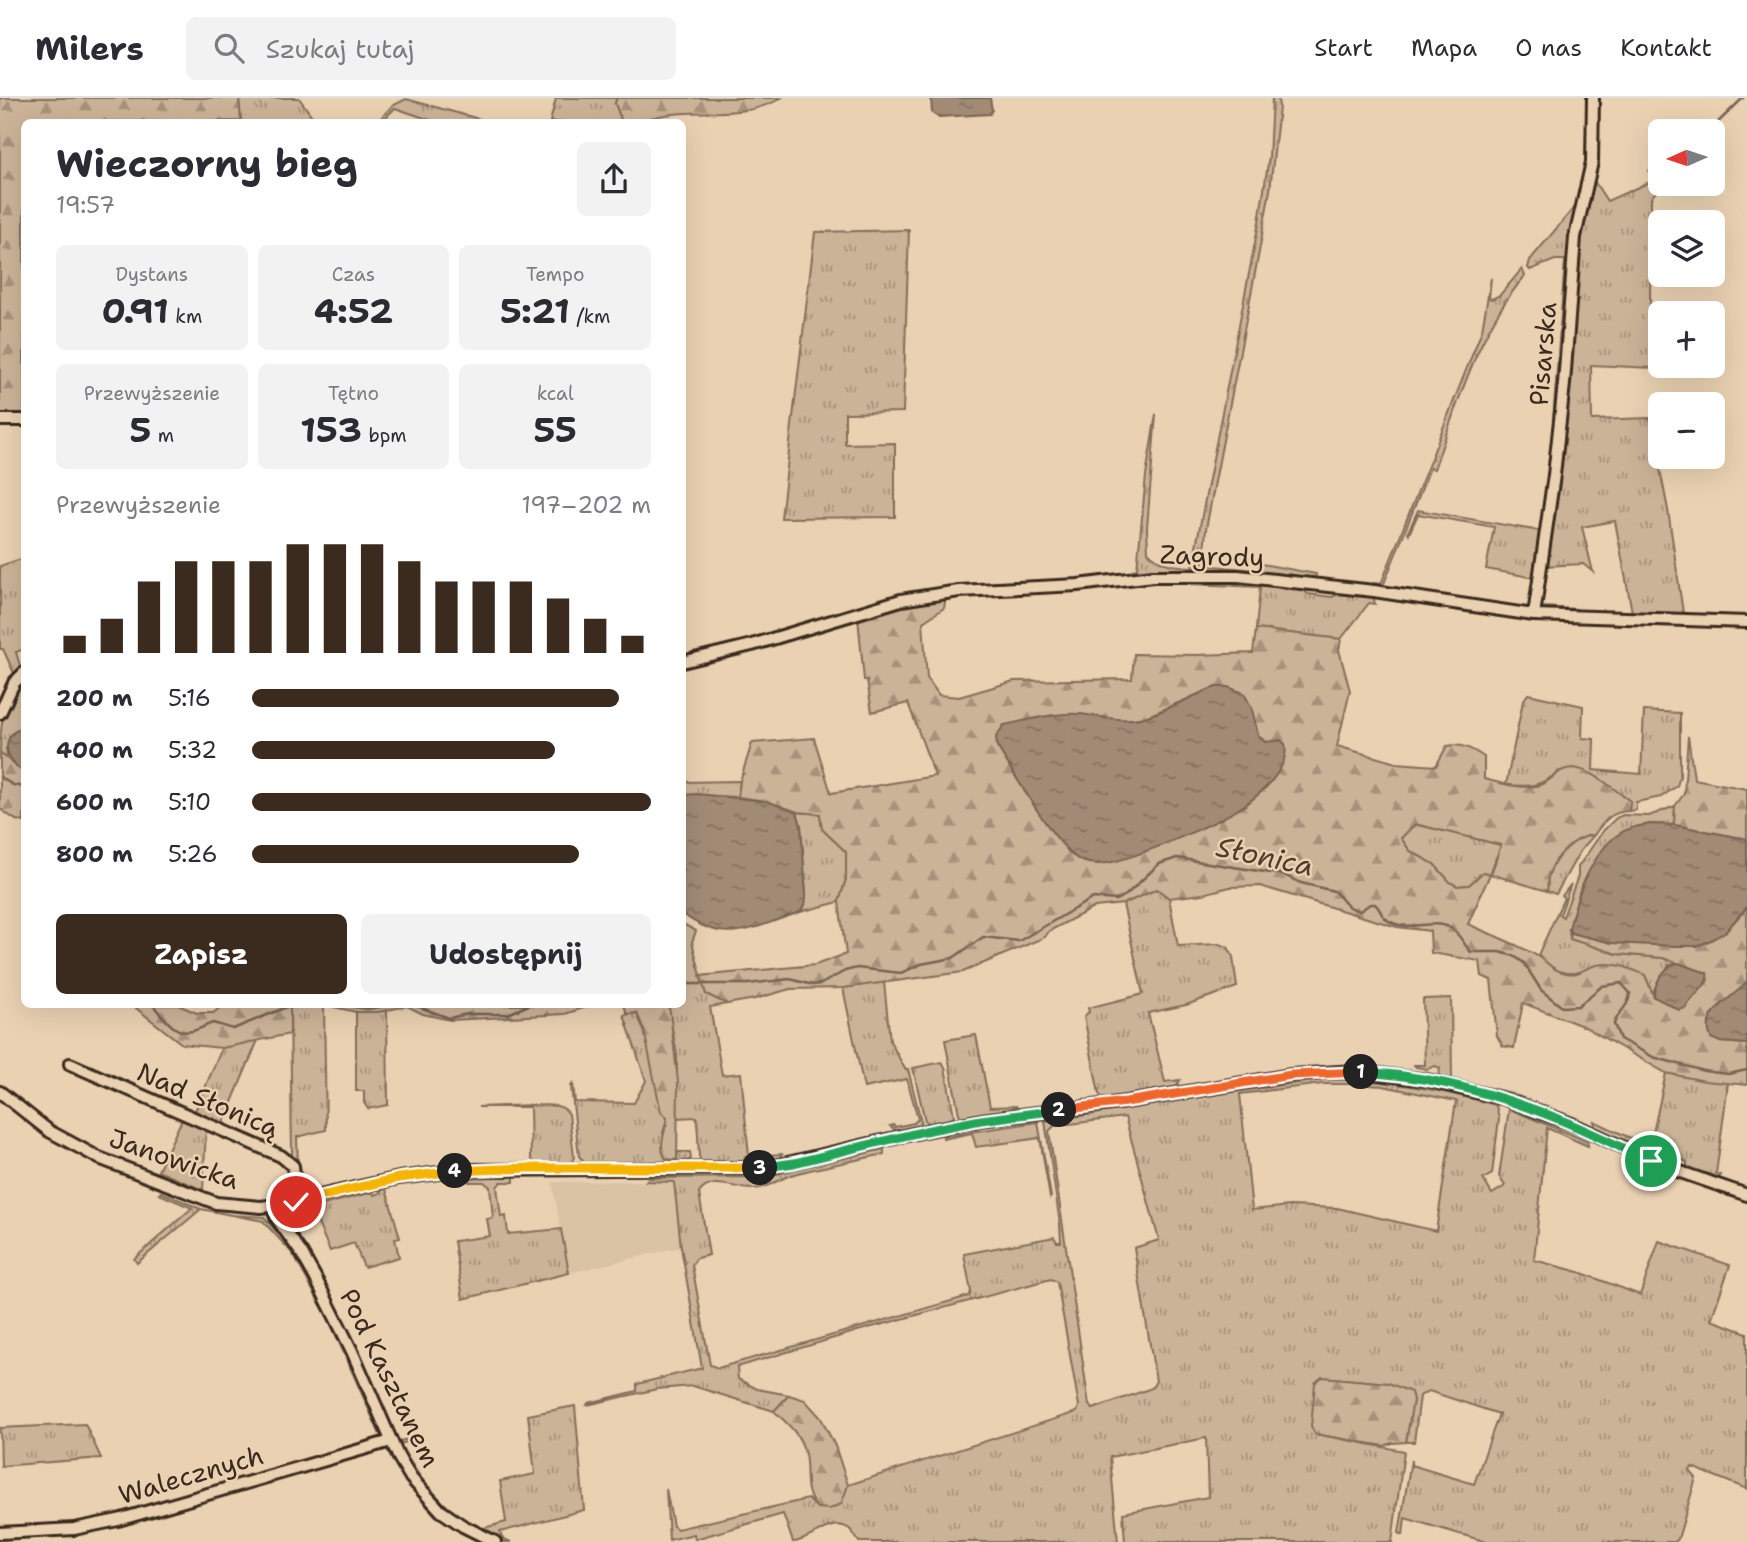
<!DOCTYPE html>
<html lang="pl">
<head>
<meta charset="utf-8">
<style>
	:root { --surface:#fff; --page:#f2f2f3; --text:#2b2b33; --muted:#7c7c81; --line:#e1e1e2; --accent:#3b2a1e }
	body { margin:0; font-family:"Shantell Sans",sans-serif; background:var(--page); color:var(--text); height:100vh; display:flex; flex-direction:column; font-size:26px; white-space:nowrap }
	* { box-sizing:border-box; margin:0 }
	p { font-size:23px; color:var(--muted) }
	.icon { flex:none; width:38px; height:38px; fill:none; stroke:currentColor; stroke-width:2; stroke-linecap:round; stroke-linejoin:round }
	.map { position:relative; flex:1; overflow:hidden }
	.details { position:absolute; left:21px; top:21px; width:665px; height:889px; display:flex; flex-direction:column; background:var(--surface); border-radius:10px; box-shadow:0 7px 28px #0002 }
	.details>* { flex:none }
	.needle { width:46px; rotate:267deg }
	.fabs { position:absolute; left:1648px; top:21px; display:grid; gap:14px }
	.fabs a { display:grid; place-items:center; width:77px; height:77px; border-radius:10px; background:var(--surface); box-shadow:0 7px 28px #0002; font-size:35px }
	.pin { position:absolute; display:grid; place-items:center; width:60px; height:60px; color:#fff; margin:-30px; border:4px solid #fff; border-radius:50%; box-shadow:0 2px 7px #0007 }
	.km { position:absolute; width:35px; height:35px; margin:-18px; border-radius:50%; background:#222; color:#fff; font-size:19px; line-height:35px; text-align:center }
	.round { display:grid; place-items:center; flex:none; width:74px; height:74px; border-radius:10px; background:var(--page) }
	.overview { display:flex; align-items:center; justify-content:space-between; height:119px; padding:0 35px }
	h1 { font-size:38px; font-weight:700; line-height:52px }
	.metrics { display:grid; grid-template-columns:repeat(3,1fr); gap:10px; height:119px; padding:7px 35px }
	.metrics div { display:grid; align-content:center; border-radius:10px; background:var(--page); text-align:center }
	.metrics b { font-size:35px; font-weight:700 }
	.metrics small { font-size:19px; font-weight:400 }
	.metrics p { font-size:19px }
	.chart { height:196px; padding:14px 35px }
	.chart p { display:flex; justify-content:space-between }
	.chart svg { width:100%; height:126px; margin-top:7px; stroke:var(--accent); stroke-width:6 }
	.primary-button { display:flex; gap:14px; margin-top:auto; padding:14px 35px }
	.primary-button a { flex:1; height:80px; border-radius:10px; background:var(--accent); color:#fff; font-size:28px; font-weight:700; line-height:80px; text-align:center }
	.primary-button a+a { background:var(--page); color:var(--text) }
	ul { padding:0 35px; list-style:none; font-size:23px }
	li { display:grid; grid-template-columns:112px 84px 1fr; align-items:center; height:52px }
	li i { height:18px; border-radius:9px; background:var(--accent) }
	header { display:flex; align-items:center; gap:42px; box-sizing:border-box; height:98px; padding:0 35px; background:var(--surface); border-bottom:2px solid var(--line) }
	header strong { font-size:33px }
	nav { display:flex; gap:38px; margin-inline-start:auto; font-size:24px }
	.search { width:490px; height:63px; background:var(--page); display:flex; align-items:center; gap:18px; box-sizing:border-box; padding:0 24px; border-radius:10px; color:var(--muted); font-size:26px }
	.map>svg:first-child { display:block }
	.built { fill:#dac2a4 }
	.grass { fill:url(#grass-tufts); stroke:#836e5a; stroke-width:2; fill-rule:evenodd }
	.forest { fill:url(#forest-firs); stroke:#836e5a; stroke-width:2; fill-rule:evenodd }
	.water { fill:url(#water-ripples); stroke:#786452; stroke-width:2 }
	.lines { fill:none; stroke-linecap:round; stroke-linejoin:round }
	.stream { stroke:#786452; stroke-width:2.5 }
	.minor-casing { stroke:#3b2a1e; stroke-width:16 }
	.minor { stroke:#ead1b2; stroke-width:10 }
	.split-1-casing { stroke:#fff; stroke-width:14 }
	.split-2-casing { stroke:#fff; stroke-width:14 }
	.split-3-casing { stroke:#fff; stroke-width:14 }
	.split-4-casing { stroke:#fff; stroke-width:14 }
	.split-5-casing { stroke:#fff; stroke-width:14 }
	.split-1 { stroke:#22a559; stroke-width:9 }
	.split-2 { stroke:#f0652b; stroke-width:9 }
	.split-3 { stroke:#22a559; stroke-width:9 }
	.split-4 { stroke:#f5b400; stroke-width:9 }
	.split-5 { stroke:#f5b400; stroke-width:9 }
	.labels { text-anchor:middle; stroke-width:5; stroke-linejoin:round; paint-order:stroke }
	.street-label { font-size:26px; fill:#3b2a1e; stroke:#ead1b2 }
	.water-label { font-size:28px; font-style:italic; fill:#4f3d2f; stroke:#ead1b2 }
</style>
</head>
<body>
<header>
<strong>Milers</strong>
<div class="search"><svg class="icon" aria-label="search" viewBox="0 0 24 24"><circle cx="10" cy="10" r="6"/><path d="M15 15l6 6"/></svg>Szukaj tutaj</div>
<nav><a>Start</a><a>Mapa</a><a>O nas</a><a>Kontakt</a></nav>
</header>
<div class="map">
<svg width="1747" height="1444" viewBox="0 0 1747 1444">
	<defs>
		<pattern id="grass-tufts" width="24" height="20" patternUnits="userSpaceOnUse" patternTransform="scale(1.75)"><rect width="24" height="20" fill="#cbb397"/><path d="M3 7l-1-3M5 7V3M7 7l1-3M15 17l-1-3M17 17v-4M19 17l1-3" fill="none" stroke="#a6927b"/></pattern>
		<pattern id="forest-firs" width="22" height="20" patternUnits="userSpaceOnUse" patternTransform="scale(1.75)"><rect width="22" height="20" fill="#cbb397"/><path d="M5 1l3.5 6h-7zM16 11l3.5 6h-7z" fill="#a6927b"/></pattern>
		<pattern id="water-ripples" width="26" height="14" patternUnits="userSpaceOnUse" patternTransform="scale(1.75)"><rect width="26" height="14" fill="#a18b74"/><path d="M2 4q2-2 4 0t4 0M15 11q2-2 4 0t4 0" fill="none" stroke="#84725f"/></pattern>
	</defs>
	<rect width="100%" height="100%" fill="#ead1b2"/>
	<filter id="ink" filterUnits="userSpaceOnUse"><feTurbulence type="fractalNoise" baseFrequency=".0143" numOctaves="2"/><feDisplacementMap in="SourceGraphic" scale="14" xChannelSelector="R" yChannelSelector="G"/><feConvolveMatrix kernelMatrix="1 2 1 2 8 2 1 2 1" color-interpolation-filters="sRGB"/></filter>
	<g filter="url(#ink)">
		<path class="built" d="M 634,1083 L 674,1084 L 681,1149 L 569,1175 L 552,1084 Z"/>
		<path class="grass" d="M 239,0 L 299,0 L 316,24 L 241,24 Z
			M 556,0 L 617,0 L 615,5 L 622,24 L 550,24 Z
			M 1272,0 L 1278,0 L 1279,9 L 1270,92 L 1259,154 L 1206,431 L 1203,467 L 1256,472 L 1262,466 L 1316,476 L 1314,484 L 1201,473 L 1199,468 L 1195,468 L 1193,473 L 1133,476 L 1132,472 L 1137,471 L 1146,378 L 1156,316 L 1147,430 L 1148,454 C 1160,467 1175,468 1192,469 L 1259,124 L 1269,59 Z
			M 406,1 L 490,24 L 436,24 L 395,10 L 381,24 L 377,24 L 392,8 Z
			M 1661,79 L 1662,86 L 1651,100 L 1650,210 L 1653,270 L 1591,267 L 1592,322 L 1650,320 L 1668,412 L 1683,515 L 1682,518 L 1611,515 L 1610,513 L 1632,514 L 1615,423 L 1582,429 L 1593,474 L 1583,466 L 1544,468 L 1540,507 L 1543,509 L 1576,511 L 1576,515 L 1541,512 L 1539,510 L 1579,136 L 1594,83 L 1607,103 Z
			M 1582,100 L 1533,510 L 1526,512 L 1526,509 L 1531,510 L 1535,480 L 1486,471 L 1494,429 L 1418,416 L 1409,436 L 1408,434 L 1418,412 L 1540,433 L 1550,364 L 1565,162 L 1555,162 L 1530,172 L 1528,170 L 1530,162 Z
			M 909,132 L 903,314 L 845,315 L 845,346 L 895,345 L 895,419 L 781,420 L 815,134 Z
			M 1522,171 L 1525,178 C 1478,232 1458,305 1434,371 L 1430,370 L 1383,488 L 1377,490 L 1374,485 L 1381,486 L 1482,232 L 1491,180 L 1489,200 L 1492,201 L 1500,197 Z
			M 24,460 L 24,551 L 16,554 L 21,571 L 14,575 L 3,551 L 0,551 L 0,468 Z
			M 1236,481 L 1299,488 L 1308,496 L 1332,499 L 1345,493 L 1373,497 L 1375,506 L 1369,505 L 1341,541 L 1256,531 L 1260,489 L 1191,486 L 1191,482 Z
			M 24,579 L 24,629 L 18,631 L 6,651 L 8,661 L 0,655 C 0,625 3,602 24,579 Z
			M 1528,596 L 1583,608 L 1582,640 L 1594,641 L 1593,672 L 1641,676 L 1644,613 L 1680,615 L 1680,678 L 1677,688 L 1661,699 L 1636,704 L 1636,712 L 1629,713 L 1630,703 L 1592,676 L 1560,673 C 1539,689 1532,689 1506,687 L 1523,603 Z
			M 740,683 L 738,699 L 683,697 L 682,684 Z
			M 1675,708 L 1674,727 L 1650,726 L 1609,746 L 1581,788 L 1569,831 L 1570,841 L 1617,856 L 1663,860 L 1678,865 L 1669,867 L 1654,892 L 1654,899 L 1645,877 L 1596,867 C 1573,880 1555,878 1538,857 L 1564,800 L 1562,798 L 1571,786 L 1560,817 L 1563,819 L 1578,778 L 1578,769 L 1603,733 L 1616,720 L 1623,717 L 1649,718 Z
			M 797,714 L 820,716 L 822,731 L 846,754 L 846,781 L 839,804 L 800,814 L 805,807 L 806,797 L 801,728 Z
			M 1415,726 L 1501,747 L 1490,776 L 1483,774 L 1469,787 L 1457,788 L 1450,784 L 1434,766 L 1410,753 L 1401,740 Z
			M 1594,737 L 1580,753 L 1556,796 L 1547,793 C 1548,788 1547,781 1549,776 C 1555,758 1575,738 1594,737 Z
			M 1157,791 L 1169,800 L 1178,848 L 1220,846 L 1228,849 L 1233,859 L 1237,889 L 1186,907 L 1148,915 L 1165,984 L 1180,982 L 1176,989 L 1103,1001 L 1099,996 L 1084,918 L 1089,914 L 1088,910 L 1143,896 L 1123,806 Z
			M 683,826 L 696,833 L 692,844 L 706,896 L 727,906 L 710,909 L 722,977 L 741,975 L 749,1058 L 782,1056 L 778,1063 L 753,1065 L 749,1059 L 745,1059 L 743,1066 L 701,1064 L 699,1058 L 697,1019 L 677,1020 L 677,957 L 668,907 L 682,906 Z
			M 884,884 L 890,943 L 905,971 L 908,971 L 921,1023 C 918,1032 906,1032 898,1034 L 890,1028 L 894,1027 L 895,1029 L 914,1025 L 918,1021 L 907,981 L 864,990 L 843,890 Z
			M 1451,900 L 1452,983 L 1439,979 L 1440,970 L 1435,968 L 1428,971 L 1416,969 L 1414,967 L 1425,967 L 1423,901 Z
			M 314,907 L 324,907 L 326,1032 L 297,1039 L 299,1093 L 296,1060 L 294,1059 L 293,1065 L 274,1050 L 292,1057 L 290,910 Z
			M 387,912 L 388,1007 L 368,1011 L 364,1005 L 364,993 L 356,993 L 356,914 Z
			M 637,915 L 644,932 L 667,1020 L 663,1035 L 677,1061 L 678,1054 L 690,1054 L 691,1061 C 682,1068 604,1065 585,1065 L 579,1058 L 571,988 L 573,986 L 575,1004 L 634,1005 L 646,983 L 624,917 Z
			M 976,937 L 990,1009 L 1017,1008 L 1007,1014 L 963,1020 L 959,1016 L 945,942 Z
			M 258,942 L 222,1028 L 194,1015 L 222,950 Z
			M 942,964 L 945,969 L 954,1018 L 951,1022 L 928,1026 L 925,1023 L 913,970 Z
			M 1666,975 L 1728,985 L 1716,1076 L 1721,1077 L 1718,1081 L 1687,1072 L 1687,1064 L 1682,1062 L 1677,1068 L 1596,1032 L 1594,1023 L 1650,1049 Z
			M 1325,982 L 1352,982 L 1353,986 L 1323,986 L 1240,996 L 1252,1112 L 1290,1108 L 1337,1110 L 1436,1133 L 1456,1003 L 1383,988 L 1357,986 L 1359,982 C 1406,985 1450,995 1496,1007 L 1499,1021 L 1492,1076 L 1483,1081 L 1492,1096 L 1505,1088 L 1499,1078 L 1509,1011 L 1587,1043 L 1588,1048 L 1547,1030 L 1534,1162 L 1579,1174 L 1640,1197 L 1659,1143 L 1730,1167 L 1711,1222 L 1747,1235 L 1747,1391 L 1692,1369 L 1690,1373 L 1696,1380 L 1678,1441 L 1675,1444 L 1487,1444 L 1405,1420 L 1403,1437 L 1399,1435 L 1411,1362 L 1411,1367 L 1474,1386 L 1499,1316 L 1429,1293 L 1420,1298 L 1414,1344 L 1406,1344 L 1413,1302 L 1410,1294 L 1388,1285 L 1322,1279 L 1315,1336 L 1404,1353 L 1392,1444 L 1125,1444 L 1123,1415 L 1208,1399 L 1206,1340 L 1110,1359 L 1118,1444 L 859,1444 C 856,1440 852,1432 848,1430 C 831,1419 809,1444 793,1444 L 783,1416 L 695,1441 L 694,1436 L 669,1442 L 666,1391 L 673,1428 L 677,1431 L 808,1401 L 817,1410 L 841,1406 L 848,1387 L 1077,1314 L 1079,1308 L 1057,1184 L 1051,1181 L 861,1232 L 737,1269 L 738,1281 L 757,1291 L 789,1297 L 774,1313 L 693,1288 L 657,1291 L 587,1307 L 588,1305 L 637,1293 L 637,1286 L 702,1270 L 681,1149 L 674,1084 L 646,1083 L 648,1080 L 764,1079 L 884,1051 L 884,1056 C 854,1063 824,1068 794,1076 C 780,1080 769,1090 754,1091 C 735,1092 711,1077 699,1095 L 709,1157 L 697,1160 L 692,1167 L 710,1267 L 718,1270 L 969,1198 L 971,1194 L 964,1156 L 1054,1139 L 1057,1144 L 1061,1144 L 1060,1126 L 1045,1023 C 1139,1011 1231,991 1325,982 ZM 1125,1019 L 1159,1142 L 1134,1150 L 1156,1283 L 1152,1290 L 1093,1311 L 1089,1307 L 1049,1033 L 1054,1028 Z
			M 532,1007 C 545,1008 561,1004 569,1016 L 574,1059 L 571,1065 L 534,1065 L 531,1059 L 530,1009 L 478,1009 Z
			M 182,1021 L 206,1031 L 203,1092 L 158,1073 Z
			M 1038,1024 L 1051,1099 L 1050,1100 L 1040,1040 L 976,1049 L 972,1035 L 943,1041 L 943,1038 Z
			M 514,1078 L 514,1084 L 501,1084 L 497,1089 L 501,1119 L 506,1118 L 508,1136 L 561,1131 L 569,1175 L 463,1201 L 454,1143 L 490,1138 L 487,1121 L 493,1120 L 490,1089 L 484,1084 L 469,1084 L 470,1080 Z
			M 386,1091 L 400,1140 L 395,1141 L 399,1159 L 364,1169 L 354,1145 L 330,1153 L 311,1110 L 373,1094 L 374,1097 L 380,1095 L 380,1092 Z
			M 161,1094 L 201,1111 L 231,1117 L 264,1119 L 276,1133 L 279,1131 L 293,1150 L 334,1224 L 384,1341 L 191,1395 L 381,1339 L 330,1224 L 293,1156 L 263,1123 L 201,1111 L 137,1165 L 134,1161 L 192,1110 L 159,1096 Z
			M 575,1308 L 584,1412 L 500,1434 L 502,1440 L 511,1444 L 505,1444 C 449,1417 428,1404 397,1347 L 400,1343 L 412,1340 L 414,1342 L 400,1346 C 422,1386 440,1408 480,1431 L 506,1424 L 500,1383 L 535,1376 L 528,1317 Z
			M 85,1326 L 101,1360 L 1,1368 L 0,1330 Z"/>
		<path class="forest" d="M 0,0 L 239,0 L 241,23 L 24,24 L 24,320 L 0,320 Z
			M 617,0 L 781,0 C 747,21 703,11 665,17 C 650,19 638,25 622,24 L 615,5 Z
			M 946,499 L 944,510 L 923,524 L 927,580 L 939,597 L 959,599 L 1014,583 L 1132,581 L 1134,556 L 1197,557 L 1253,555 L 1256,531 L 1341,541 L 1339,552 L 1350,593 L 1337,648 L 1396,665 L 1436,668 L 1447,648 C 1462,645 1472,651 1484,659 L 1484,681 C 1502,685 1526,694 1544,685 C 1554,680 1560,670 1573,670 C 1594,672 1613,691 1630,703 L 1629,713 C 1612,713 1604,723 1594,737 C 1575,738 1555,758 1549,776 C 1547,781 1548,788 1547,793 L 1490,776 L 1468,826 C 1490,836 1513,845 1534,856 C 1547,862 1550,872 1566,875 C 1580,878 1585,869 1597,867 C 1613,863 1631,871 1645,877 L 1654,899 L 1686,910 L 1690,901 L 1708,883 L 1707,875 L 1663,860 L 1617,856 L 1570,841 L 1571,835 L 1612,845 L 1697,848 L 1725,834 L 1747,809 L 1747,883 L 1739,894 L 1719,908 L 1720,944 L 1747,946 L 1747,987 L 1705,983 L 1666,975 L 1585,929 L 1523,905 L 1514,950 L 1503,948 L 1497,938 L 1491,882 L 1482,878 L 1480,863 L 1431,855 L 1430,833 L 1397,829 L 1260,788 L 1230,789 L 1203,796 L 1169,800 L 1157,791 L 1123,806 L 1095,809 L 1049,833 L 1045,839 L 963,874 L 843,890 L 790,891 L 755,901 L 727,906 L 706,896 L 700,878 L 815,867 L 846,856 L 839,804 L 846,781 L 846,754 L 822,731 L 820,716 L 797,714 L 766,703 L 738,699 L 740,683 L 752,645 L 814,640 L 831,695 L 935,678 L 908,605 L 872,614 L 867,582 L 864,582 L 858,519 L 902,506 ZM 1216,589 L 1255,627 L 1258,637 L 1265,644 L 1272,644 L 1267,688 L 1246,707 L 1216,723 L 1171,743 L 1113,763 L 1097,766 L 1071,757 L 1032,705 L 997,648 L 1080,616 L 1104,621 L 1124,622 L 1143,620 ZM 1415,726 L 1501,747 L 1491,776 L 1483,774 L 1469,787 L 1457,788 L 1450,784 L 1434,766 L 1410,753 L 1401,740 Z
			M 1688,638 L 1694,681 L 1747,691 L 1747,741 L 1674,727 L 1675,708 L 1684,696 Z
			M 0,655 L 24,674 L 24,724 L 16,722 L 0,711 Z
			M 132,907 L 178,907 L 197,915 L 213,915 L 224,907 L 314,907 L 290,910 L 290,936 L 222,950 L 182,946 Z
			M 325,907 L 593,907 L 565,916 L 450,922 L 423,916 L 407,908 L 378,914 L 356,914 Z
			M 624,907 L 668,907 L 670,914 L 678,984 L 677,1062 L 666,1061 C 657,1048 666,1034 667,1020 L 661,1014 L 644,932 L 637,915 L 627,916 Z
			M 1322,1279 L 1388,1285 L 1411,1294 L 1413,1302 L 1406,1344 L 1392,1345 L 1384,1348 L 1315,1336 L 1311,1328 L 1315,1285 Z
			M 789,1297 L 805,1302 L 821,1320 L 835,1348 L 848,1387 L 841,1406 L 830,1411 L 817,1410 C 801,1392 810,1373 804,1352 C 799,1335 787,1325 774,1313 Z"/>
		<path class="water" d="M 931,0 L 990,0 L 992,12 L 990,16 L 938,19 L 932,15 Z
			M 1216,589 L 1228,589 L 1244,595 L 1252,611 L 1258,637 L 1265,644 L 1281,642 L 1285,646 C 1290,669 1263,694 1246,706 C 1223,723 1125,766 1098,766 C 1094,766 1087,765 1082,763 C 1058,754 1013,673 997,648 L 996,639 L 1004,627 C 1029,622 1055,614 1080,616 C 1101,618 1119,624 1140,620 C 1162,616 1192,597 1216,589 Z
			M 24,629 L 24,674 C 3,662 0,636 24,629 Z
			M 697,696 L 766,703 L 797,714 L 801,728 L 806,797 L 805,807 L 800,814 C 754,829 726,849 683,816 L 683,697 Z
			M 1650,726 L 1674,727 L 1747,741 L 1747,809 L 1725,834 L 1711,842 L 1697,848 L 1673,848 L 1612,845 L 1571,835 L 1569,831 C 1576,800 1591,755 1619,736 C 1629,729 1639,728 1650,726 Z
			M 1678,865 L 1707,875 C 1710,888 1691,898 1686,910 L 1679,912 L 1654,899 C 1654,885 1664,868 1678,865 Z
			M 1747,883 L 1747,946 L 1720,944 L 1711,940 C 1699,913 1733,902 1747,883 Z"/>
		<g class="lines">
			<path class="stream" d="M 1709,33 L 1743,0
				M 1649,73 L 1661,68
				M 0,679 L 13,687 L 24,689
				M 682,886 L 748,886 L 790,881 L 813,887 L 821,886 L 845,873 L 857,870 L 901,875 L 921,866 L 953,860 L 983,839 L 1019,843 L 1093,800 L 1116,802 L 1126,797 L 1159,766 L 1177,760 L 1284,777 L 1301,785 L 1334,793 L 1349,809 L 1360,813 L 1370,806 L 1375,806 C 1380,810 1380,815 1384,819 C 1402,837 1429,820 1449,829 C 1459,834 1463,846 1471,854 L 1500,854 L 1514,858 L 1524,865 L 1541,892 L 1562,909 L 1578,908 L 1602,888 L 1621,885 L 1630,895 C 1629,909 1618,914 1614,926 L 1620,941 L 1653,959 L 1704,973 L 1728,976 L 1747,972
				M 152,906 C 162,917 175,938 192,933 C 199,932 206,927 213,925 L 233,931 L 294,906
				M 333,906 L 367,911 L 402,906
				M 411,906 L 449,920 L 468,916 L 508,916 L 531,906
				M 565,906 L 576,908 L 584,906"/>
			<g class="minor-casing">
				<path id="minor" d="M 0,322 L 24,322
					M 1534,517 L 1554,377 L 1564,286 L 1575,139 L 1592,64 L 1593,0
					M 682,564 L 752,547 L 901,502 L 959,493 L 1078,487 L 1153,478 L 1238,478 L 1374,493 L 1534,517 L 1747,524
					M 0,615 L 14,585 L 24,575
					M 70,966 L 281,1058 L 293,1068 L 297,1104
					M 0,994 L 49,1033 L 99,1060 L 216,1105 L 261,1109 L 284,1106 L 399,1080 L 462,1072 L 766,1070 L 925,1033 L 981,1022 L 1126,1004 L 1291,977 L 1356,973 L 1427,982 L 1505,1001 L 1572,1026 L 1666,1069 L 1747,1097
					M 272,1108 L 277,1121 L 302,1156 L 315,1179 L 352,1253 L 398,1358 L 411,1380 L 441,1413 L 463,1428 L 495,1444
					M 0,1435 L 74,1431 L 118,1422 L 391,1343"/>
			</g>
			<use href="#minor" class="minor"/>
		</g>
	</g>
	<g class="lines" filter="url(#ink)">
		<g class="split-1-casing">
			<path id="split-1" d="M 1361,974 C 1422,977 1482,992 1538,1013 C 1577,1027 1613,1046 1651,1063"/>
		</g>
		<g class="split-2-casing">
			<path id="split-2" d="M 1059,1012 L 1126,1004 L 1291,977 L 1361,974"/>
		</g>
		<g class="split-3-casing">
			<path id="split-3" d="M 760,1070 L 794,1065 L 925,1033 L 981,1022 L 1059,1012"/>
		</g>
		<g class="split-4-casing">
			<path id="split-4" d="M 455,1073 L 527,1070 L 760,1070"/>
		</g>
		<g class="split-5-casing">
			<path id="split-5" d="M 296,1104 L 399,1080 L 455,1073"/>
		</g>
		<use href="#split-1" class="split-1"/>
		<use href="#split-2" class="split-2"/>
		<use href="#split-3" class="split-3"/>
		<use href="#split-4" class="split-4"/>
		<use href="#split-5" class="split-5"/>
	</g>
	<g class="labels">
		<g class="street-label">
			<text transform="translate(1543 256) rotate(-85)" y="9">Pisarska</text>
			<text transform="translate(1212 458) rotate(2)" y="9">Zagrody</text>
			<text transform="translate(208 1002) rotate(23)" y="9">Nad Słonicą</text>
			<text transform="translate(174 1061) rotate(19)" y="9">Janowicka</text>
			<text transform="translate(390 1280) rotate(64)" y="9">Pod Kasztanem</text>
			<text transform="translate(191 1377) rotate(-16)" y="9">Walecznych</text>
		</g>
		<g class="water-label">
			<text transform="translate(1265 758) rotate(12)" y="10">Słonica</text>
		</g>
	</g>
</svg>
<div class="fabs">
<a><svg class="needle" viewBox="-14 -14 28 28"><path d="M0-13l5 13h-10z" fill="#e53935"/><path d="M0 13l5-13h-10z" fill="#7c7c81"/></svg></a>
<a><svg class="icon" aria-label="layers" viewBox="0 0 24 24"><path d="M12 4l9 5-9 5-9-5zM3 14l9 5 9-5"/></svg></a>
<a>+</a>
<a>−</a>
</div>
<div class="pin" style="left:1651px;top:1063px;background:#1e9e55"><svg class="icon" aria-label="arrive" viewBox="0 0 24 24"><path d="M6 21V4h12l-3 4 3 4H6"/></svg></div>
<div class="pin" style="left:296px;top:1104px;background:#d93025"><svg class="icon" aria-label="check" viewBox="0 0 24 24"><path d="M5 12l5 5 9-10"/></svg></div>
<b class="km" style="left:1361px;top:974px">1</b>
<b class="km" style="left:1059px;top:1012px">2</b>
<b class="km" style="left:760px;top:1070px">3</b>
<b class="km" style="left:455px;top:1073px">4</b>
<section class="details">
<div class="overview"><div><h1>Wieczorny bieg</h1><p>19:57</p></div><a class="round"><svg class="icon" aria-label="share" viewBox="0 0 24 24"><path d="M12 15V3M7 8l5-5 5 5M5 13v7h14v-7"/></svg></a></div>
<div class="metrics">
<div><p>Dystans</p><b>0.91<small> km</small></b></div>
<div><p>Czas</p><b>4:52</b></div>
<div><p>Tempo</p><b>5:21<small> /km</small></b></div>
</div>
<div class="metrics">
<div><p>Przewyższenie</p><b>5<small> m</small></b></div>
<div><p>Tętno</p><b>153<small> bpm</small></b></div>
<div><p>kcal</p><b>55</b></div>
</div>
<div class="chart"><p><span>Przewyższenie</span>197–202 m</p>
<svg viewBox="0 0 160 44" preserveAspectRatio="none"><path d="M5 44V38M15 44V32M25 44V19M35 44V12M45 44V12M55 44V12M65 44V6M75 44V6M85 44V6M95 44V12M105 44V19M115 44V19M125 44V19M135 44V25M145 44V32M155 44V38"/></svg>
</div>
<ul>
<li><b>200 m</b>5:16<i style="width:92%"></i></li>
<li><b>400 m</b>5:32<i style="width:76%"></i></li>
<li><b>600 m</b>5:10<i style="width:100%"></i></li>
<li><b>800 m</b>5:26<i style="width:82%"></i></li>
</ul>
<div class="primary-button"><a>Zapisz</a><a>Udostępnij</a></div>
</section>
</div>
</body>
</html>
